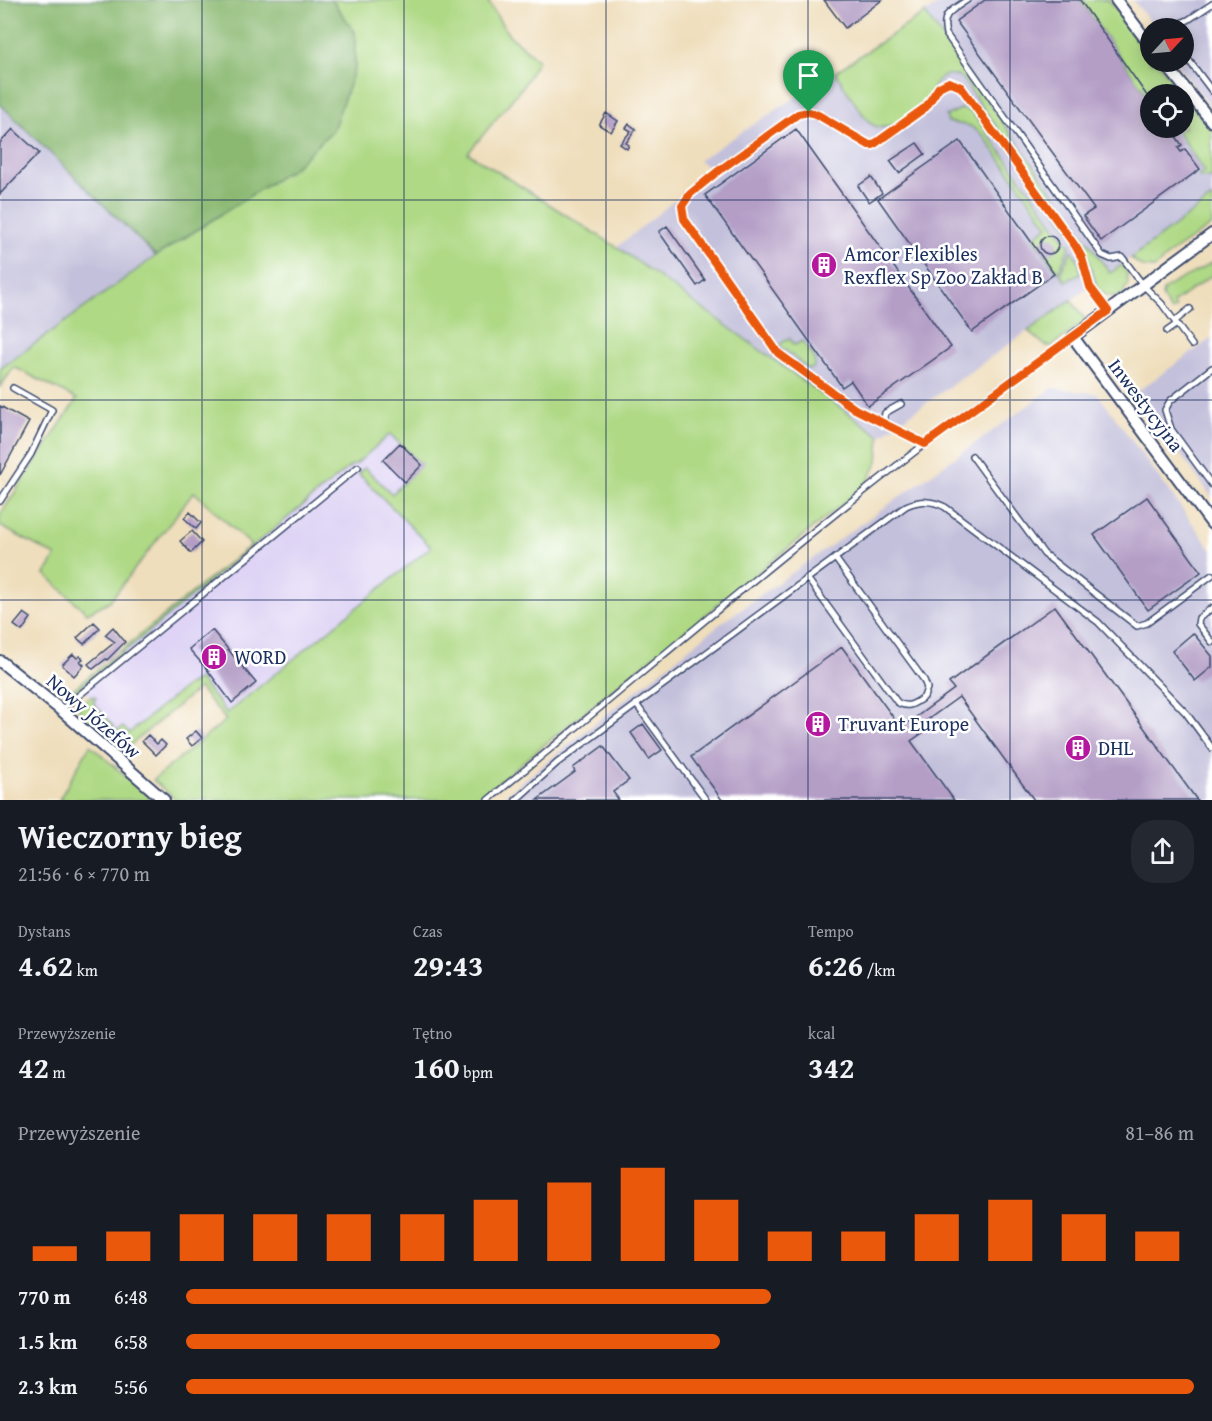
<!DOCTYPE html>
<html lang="pl">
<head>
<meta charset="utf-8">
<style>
	:root { --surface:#171b24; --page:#242831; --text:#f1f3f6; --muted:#9ea1a6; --accent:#ea580c }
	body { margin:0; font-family:"Gentium Book Plus",serif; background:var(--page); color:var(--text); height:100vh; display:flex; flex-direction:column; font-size:22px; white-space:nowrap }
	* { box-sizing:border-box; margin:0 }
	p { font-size:20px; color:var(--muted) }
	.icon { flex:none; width:33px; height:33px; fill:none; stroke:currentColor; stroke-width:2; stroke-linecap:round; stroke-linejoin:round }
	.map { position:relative; height:800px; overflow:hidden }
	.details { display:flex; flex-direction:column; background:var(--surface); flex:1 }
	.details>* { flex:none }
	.needle { width:39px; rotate:64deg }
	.controls { position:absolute; left:1140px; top:18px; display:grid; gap:12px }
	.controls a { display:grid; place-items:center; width:54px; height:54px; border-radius:50%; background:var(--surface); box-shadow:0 3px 15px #0003; font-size:30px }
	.pin { position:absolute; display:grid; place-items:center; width:51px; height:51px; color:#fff; margin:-62px -26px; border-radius:50% 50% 50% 0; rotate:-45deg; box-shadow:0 0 6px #0007 }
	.pin .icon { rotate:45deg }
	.round { display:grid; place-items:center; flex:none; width:63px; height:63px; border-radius:24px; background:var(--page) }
	.summary { display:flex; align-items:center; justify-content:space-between; height:102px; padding:0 18px }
	h1 { font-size:33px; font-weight:600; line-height:45px }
	.figures { display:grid; grid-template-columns:repeat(3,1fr); gap:9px; height:102px; padding:6px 18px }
	.figures div { display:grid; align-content:center }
	.figures b { font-size:30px; font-weight:600 }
	.figures small { font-size:16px; font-weight:400 }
	.figures p { font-size:16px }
	.chart { height:168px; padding:12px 18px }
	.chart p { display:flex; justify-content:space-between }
	.chart svg { width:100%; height:108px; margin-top:6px; stroke:var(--accent); stroke-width:6 }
	ul { padding:0 18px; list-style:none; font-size:20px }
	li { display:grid; grid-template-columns:96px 72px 1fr; align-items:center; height:45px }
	li i { height:15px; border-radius:8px; background:var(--accent) }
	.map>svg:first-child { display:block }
	.built { fill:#dfd4f5 }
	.industrial { fill:#c3c0db }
	.green { fill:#afd985; stroke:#658472; stroke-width:1.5 }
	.forest { fill:#8bb972; stroke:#537468; stroke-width:1.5 }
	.building { fill:#b49ec6 }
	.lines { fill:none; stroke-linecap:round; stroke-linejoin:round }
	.service-casing { stroke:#3b496c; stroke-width:8 }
	.minor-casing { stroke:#3b496c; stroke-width:14 }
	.service { stroke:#fff; stroke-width:5 }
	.minor { stroke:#fff; stroke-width:10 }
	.route-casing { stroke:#fff; stroke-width:12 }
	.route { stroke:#ea580c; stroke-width:8 }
	.grid { fill:none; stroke:#1b2f5e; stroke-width:1.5; stroke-opacity:0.55 }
	.labels { text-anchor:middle; stroke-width:5; stroke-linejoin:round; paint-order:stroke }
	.poi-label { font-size:20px; fill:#1b2f5e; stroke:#fff; text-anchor:start }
	.street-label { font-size:20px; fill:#1b2f5e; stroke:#fff }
</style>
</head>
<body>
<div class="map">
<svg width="1212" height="800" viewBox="0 0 1212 800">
	<rect width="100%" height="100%" fill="#fff"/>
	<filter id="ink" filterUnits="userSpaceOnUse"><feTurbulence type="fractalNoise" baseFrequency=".0167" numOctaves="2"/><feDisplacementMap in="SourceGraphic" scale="12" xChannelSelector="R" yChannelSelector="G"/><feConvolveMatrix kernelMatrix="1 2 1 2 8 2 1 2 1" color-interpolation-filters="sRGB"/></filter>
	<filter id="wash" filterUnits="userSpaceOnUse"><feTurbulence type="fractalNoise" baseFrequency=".008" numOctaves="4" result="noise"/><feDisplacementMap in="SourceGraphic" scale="24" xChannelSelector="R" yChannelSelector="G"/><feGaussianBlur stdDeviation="1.35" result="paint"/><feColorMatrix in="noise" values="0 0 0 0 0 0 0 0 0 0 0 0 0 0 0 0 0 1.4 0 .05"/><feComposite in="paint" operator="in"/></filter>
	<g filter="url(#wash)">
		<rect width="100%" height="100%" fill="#efdebc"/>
		<path class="built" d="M 401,422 L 485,508 L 226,720 L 199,688 L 124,750 L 80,704 L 90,697 L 80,684 Z"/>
		<path class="industrial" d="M 945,0 L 1097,0 L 1150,94 L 1150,128 L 1184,128 L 1184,105 L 1212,141 L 1212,200 L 880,436 L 617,247 L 712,170 L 699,160 Z
			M 1133,0 L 1212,0 L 1212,109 L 1175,62 L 1184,62 L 1184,28 L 1155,28 Z
			M 0,104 L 156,256 L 0,369 Z
			M 1212,338 L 1212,497 L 1135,393 Z
			M 1053,388 L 1098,394 L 1212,550 L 1212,800 L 499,800 L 720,624 Z"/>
		<path class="green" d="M 332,0 L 487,0 L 508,34 L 538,60 L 523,86 L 468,153 L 617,247 L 880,436 L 878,461 L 866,485 L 476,800 L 176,800 L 153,780 L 226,720 L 199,688 L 122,752 L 79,715 L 79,706 L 90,697 L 94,696 L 96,698 L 93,702 L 117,731 L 123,727 L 129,733 L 185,687 L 199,679 L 227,713 L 431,547 L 358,473 L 365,468 L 392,494 L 421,465 L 390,434 L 356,464 L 351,466 L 69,697 L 62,700 L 61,699 L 251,545 L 194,492 L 110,601 L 87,613 L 45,574 L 56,556 L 0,526 L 0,515 L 77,399 L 14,367 L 0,387 L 0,369 L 156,256 L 295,167 L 355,32 Z
			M 1080,0 L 1109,0 L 1150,53 L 1150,62 L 1157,62 L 1183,94 L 1150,94 L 1150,100 Z
			M 925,13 L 1110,273 L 1122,265 L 1127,274 L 1128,284 L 1121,296 L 1107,296 L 1098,289 L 1086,252 L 961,77 C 936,68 936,87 925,103 C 916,114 887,134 873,125 C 863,119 843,83 835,72 Z
			M 1184,95 L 1212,131 L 1212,179 L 1206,177 L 1200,178 L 1199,176 L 1204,171 L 1177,131 L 1184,128 Z
			M 961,109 L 972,112 L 1070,246 L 1058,272 L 1033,238 L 1048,226 L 983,135 L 970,126 L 948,122 L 946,116 Z
			M 1212,198 L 1212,225 L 1169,254 L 1155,268 L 1142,267 L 1131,258 Z
			M 1072,250 L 1078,260 L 1081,274 L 1065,281 L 1060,273 Z
			M 1212,262 L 1212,275 L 1173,303 L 1176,308 L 1171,311 L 1162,297 L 1163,291 C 1176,278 1197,274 1212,262 Z
			M 1071,300 L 1085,319 L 1084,322 L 1052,346 L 1046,346 L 1028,331 Z
			M 789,338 L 795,345 L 802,341 C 808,350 820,360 812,369 L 808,369 L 779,345 Z
			M 90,745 L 153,800 L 59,800 Z"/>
		<path class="forest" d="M 0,0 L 332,0 L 355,32 L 355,68 L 333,130 L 295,167 L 156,256 L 0,104 Z"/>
		<g id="blocks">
			<path class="building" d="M 824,0 L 882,0 L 845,28 Z
				M 985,0 L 1080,0 L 1150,100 L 1150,128 L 1170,128 L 1182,145 L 1178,148 L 1181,152 L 1185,149 L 1200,169 L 1101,241 L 1083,216 L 1094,209 L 956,21 Z
				M 606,113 L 618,121 L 611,132 L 599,125 Z
				M 629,124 L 636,129 L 626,143 L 629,145 L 627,149 L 620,144 L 631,131 L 626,128 Z
				M 13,129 L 39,153 L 0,194 L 0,143 Z
				M 796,129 L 951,347 L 868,406 L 851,381 L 842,387 L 705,195 Z
				M 960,141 L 1054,274 L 972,332 L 878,199 Z
				M 917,143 L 925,154 L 899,173 L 890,161 Z
				M 871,177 L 882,193 L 869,202 L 858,186 Z
				M 667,226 L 705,280 L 697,286 L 659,232 Z
				M1040 245a9 9 0 1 1 18 0a9 9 0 1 1-18 0Z
				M 0,406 L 29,422 L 0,475 Z
				M 400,443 L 422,465 L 405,482 L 383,460 Z
				M 1147,497 L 1201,572 L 1148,610 L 1094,535 Z
				M 190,512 L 201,523 L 196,529 L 184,518 Z
				M 192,531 L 202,542 L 191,553 L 180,541 Z
				M 1055,606 L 1197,800 L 1034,800 L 959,697 L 926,721 L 931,727 L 911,741 L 954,800 L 722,800 L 691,757 L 842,647 L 901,728 L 954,689 L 949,683 Z
				M 24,613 L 31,618 L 22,631 L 14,625 Z
				M 94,622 L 100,628 L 84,644 L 77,638 Z
				M 113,627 L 125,642 L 107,660 L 106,659 L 93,669 L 88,664 L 115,642 L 105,635 Z
				M 212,630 L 256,683 L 232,703 L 206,668 L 189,649 Z
				M 1193,633 L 1212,656 L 1212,667 L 1195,681 L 1172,651 Z
				M 73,654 L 77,658 L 80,656 L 83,659 L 80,661 L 84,665 L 74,676 L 62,665 Z
				M 643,724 L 662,750 L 649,759 L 631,733 Z
				M 196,731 L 202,738 L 192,746 L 186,739 Z
				M 148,735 L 157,744 L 161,740 L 166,745 L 156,755 L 142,741 Z
				M 603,746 L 629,780 L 613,792 L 619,800 L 537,800 L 575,772 L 573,768 Z"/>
		</g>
	</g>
	<g filter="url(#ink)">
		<use href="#blocks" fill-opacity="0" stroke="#3b496c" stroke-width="1.5"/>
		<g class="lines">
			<g class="service-casing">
				<path id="service" d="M 967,0 C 951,11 941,13 946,34 L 1102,255 L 1111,259 L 1122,257 L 1143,285 L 1162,304 L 1192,345
					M 1169,28 L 1188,20 L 1212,4
					M 1184,54 L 1212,91
					M 1175,321 L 1190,309
					M 1167,331 L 1177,324
					M 1212,368 L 1170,401 L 1165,410 L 1171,429 L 1212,485
					M 886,425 L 884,418 L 885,413 L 901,404
					M 925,444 L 855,409 L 778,353 L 684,219 L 682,206 C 692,183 774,131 798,114 L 809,113 L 818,115 L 869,145 L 873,145 L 926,107 L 939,87 L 949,82 L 961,87 L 1076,247 L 1082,258 L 1090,287 L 1108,311
					M 972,456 L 1044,554 L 1137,626 L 1147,623 L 1212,575
					M 0,501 L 31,454 L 52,410 L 13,388
					M 807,578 L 897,702 C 908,709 914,704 924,697 L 927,688 L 924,680 L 835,558
					M 1212,608 L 1199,618 L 1198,624 L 1212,642
					M 636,704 L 706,800
					M 61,710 L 358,467
					M 488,800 C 681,643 867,477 1073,337
					M 516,800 L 557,763 L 906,506 C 920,500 931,500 945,507 L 1098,622 L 1186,713 L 1212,748"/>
			</g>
			<g class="minor-casing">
				<path id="minor" d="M 1116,0 L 1150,45
					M 1164,62 L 1212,122
					M 1212,234 L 1073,337 L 1212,524
					M 0,661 L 61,710 L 164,800"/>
			</g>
			<use href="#service" class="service"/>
			<use href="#minor" class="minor"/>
		</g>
	</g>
	<g class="lines" filter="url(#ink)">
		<g class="route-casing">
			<path id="route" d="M 949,82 L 961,87 L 1076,247 L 1082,258 L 1090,287 L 1108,311 L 925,444 L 855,409 L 778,353 L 684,219 L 682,206 L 690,194 L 717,172 L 798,114 L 809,112 L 818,115 L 869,145 L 873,145 L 926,107 L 939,87 Z"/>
		</g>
		<use href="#route" class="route"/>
	</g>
	<path class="grid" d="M 202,0 L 202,800M 404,0 L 404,800M 606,0 L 606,800M 808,0 L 808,800M 1010,0 L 1010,800M 0,200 L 1212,200M 0,400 L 1212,400M 0,600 L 1212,600"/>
	<defs>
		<g id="building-disc" transform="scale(1.35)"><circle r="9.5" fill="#b5179e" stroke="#fff"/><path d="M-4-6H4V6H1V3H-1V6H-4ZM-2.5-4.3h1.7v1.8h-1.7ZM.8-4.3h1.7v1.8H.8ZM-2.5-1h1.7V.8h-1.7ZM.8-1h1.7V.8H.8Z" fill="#fff"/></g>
	</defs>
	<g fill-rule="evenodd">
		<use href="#building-disc" x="824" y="265"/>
		<use href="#building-disc" x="214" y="657"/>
		<use href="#building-disc" x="818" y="724"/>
		<use href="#building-disc" x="1078" y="748"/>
	</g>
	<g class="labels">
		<g class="poi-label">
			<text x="844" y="261">Amcor Flexibles<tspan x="844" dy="23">Rexflex Sp Zoo Zakład B</tspan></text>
			<text x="234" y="664">WORD</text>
			<text x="838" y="731">Truvant Europe</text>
			<text x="1098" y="755">DHL</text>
		</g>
		<g class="street-label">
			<text transform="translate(1146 405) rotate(53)" y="7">Inwestycyjna</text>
			<text transform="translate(94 716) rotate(41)" y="7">Nowy Józefów</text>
		</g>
	</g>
</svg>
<div class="controls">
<a><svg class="needle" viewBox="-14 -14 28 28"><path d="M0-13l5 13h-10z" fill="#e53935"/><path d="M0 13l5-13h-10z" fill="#9ea1a6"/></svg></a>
<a><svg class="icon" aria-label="locate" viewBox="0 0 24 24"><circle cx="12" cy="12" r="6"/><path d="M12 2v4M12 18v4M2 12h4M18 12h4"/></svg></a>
</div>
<div class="pin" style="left:809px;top:112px;background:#1e9e55"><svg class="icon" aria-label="arrive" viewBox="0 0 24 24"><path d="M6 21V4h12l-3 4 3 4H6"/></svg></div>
</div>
<section class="details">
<div class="summary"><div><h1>Wieczorny bieg</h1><p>21:56 · 6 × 770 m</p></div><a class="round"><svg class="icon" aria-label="share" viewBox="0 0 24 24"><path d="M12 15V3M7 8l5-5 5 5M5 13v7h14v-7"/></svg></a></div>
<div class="figures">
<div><p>Dystans</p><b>4.62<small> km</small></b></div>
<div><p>Czas</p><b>29:43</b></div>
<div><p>Tempo</p><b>6:26<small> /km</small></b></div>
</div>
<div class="figures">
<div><p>Przewyższenie</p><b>42<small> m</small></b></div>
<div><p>Tętno</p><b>160<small> bpm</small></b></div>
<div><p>kcal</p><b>342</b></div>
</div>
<div class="chart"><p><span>Przewyższenie</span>81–86 m</p>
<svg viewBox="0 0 160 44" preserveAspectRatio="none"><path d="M5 44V38M15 44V32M25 44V25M35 44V25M45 44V25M55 44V25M65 44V19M75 44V12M85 44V6M95 44V19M105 44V32M115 44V32M125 44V25M135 44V19M145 44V25M155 44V32"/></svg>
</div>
<ul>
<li><b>770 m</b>6:48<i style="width:58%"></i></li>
<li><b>1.5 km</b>6:58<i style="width:53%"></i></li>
<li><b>2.3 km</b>5:56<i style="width:100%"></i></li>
</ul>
</section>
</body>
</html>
